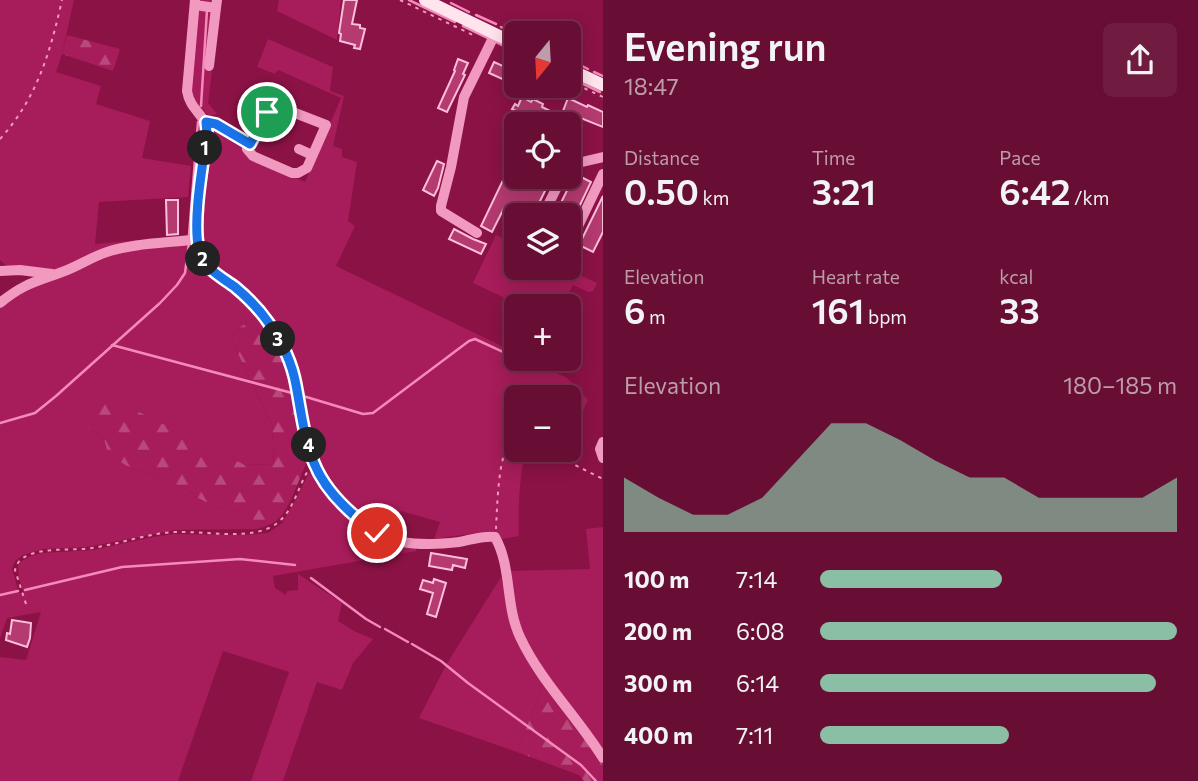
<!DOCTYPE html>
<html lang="en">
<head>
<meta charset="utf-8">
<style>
	:root { --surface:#680e34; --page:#701c40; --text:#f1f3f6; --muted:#bd9cac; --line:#7b2e4f; --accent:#8abfa5 }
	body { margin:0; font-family:Commissioner,sans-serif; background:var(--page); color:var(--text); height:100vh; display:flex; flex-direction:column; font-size:26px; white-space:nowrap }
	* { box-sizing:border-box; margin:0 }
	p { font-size:23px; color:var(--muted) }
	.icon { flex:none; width:38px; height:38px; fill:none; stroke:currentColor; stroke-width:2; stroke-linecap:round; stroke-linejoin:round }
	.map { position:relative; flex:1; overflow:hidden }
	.details { display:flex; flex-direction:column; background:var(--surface); width:595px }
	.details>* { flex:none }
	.needle { width:46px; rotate:198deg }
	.controls { position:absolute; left:504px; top:21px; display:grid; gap:14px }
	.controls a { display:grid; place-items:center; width:77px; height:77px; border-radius:10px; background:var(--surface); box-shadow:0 4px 18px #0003,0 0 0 2px var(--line); font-size:35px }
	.pin { position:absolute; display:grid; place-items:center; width:60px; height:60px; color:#fff; margin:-30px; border:4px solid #fff; border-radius:50%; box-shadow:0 2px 7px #0007 }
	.km { position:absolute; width:35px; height:35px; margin:-18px; border-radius:50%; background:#222; color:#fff; font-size:19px; line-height:35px; text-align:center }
	.round { display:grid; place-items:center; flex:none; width:74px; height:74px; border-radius:10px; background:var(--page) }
	.headline { display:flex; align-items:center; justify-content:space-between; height:119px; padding:0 21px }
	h1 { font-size:38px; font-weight:600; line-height:52px }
	.stats { display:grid; grid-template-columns:repeat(3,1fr); gap:10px; height:119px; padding:7px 21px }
	.stats div { display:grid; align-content:center }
	.stats b { font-size:35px; font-weight:600 }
	.stats small { font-size:19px; font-weight:400 }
	.stats p { font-size:19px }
	.chart { height:196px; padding:14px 21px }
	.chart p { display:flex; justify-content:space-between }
	.chart svg { width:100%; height:126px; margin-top:7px; fill:var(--accent); opacity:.7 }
	ul { padding:0 21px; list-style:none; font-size:23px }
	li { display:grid; grid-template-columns:112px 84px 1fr; align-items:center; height:52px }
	li i { height:18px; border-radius:9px; background:var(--accent) }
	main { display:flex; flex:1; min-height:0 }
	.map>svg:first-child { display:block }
	.grass { fill:#a71c5a }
	.forest { fill:url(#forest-firs) }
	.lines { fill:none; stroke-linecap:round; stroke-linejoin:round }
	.stream { stroke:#f58aba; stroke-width:2.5 }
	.building { fill:#b43a70; stroke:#fcbfda; stroke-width:2 }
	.path { stroke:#f199bf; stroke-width:2; stroke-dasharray:3.5 5; stroke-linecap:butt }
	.minor { stroke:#f199bf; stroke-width:10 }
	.major { stroke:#ffe3ed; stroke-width:12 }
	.route-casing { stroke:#fff; stroke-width:14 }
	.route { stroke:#1a73e8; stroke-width:9 }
</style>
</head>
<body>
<main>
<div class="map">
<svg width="603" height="781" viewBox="0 0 603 781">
	<defs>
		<pattern id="forest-firs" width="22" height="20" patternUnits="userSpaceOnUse" patternTransform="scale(1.75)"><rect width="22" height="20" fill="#a71c5a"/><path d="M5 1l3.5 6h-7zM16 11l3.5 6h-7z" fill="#b9497b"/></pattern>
	</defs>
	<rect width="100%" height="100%" fill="#8b1245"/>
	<path class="grass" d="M 0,0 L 74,0 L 62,54 L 56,72 L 101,86 L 96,104 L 150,121 L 142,158 L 191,166 L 188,197 L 99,202 L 95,244 L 184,236 L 126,245 L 52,271 L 10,269 L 0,260 Z
		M 199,0 L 214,0 L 207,69 L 212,72 L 208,103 L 217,114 L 209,116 L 194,100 L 190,89 Z
		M 279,0 L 341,0 L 337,40 L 277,11 Z
		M 268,39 L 333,67 L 330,91 L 344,96 L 333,146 L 342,149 L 342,157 L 357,162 L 348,221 L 355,226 L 336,266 L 516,353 L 516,359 L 527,359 L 567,378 L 588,400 L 569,441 L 569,397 L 516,397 L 516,450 L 526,450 C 519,479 518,507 519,536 L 502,539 L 496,532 L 491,531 L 434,539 L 440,522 L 401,511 L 392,536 C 361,518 331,492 317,458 C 310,442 307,422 303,405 C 305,376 284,338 269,315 C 262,304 249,293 239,284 C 227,274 209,267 204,251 C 195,220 208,161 213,128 L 252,147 L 247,157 L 305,182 L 341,98 L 278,70 L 275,74 L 257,67 Z
		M 496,235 L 516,245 L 516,268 L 564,268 L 597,283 L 593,291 L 588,292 L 573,285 L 562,306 L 522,306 L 473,283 Z
		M 195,244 C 193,267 222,279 237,292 C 245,299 251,309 258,317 L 240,327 L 231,339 L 272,425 L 274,464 L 245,465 L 205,445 L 90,429 L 104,439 L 127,466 L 185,488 L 198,498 L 218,508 L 252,514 L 256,529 L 175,530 L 88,547 L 43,549 L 23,555 L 15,561 L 12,569 L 19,593 L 24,593 L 19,579 L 18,566 L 20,562 L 31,556 L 42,553 L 93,550 L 153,537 L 173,534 L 243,535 L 268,533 L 282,523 L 295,501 L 309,473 L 312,471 L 326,490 L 361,525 L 417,548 L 416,551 L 273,576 L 275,588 L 286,595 L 287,591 L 298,590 L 298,574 L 342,603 L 338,621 L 356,632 L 373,639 L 353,663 L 342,690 L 317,682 L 283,781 L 251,781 L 289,672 L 223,651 L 178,781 L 0,781 L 0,657 L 26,660 L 41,612 L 7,618 L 0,639 L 0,306 L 21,289 L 124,250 Z
		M 603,527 L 603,751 L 544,672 L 521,630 L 508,571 L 590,569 L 586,529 Z
		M 501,577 L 516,637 L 543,685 L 517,752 L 419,718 L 446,665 Z"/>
	<path class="forest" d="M 67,35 L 120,49 L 113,71 L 62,54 Z
		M 258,317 L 275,340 L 285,364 L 308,459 L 290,502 L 283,514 L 275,522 L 264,527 L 256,529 L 251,514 L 218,508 L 198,498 L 185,488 L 127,466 L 108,454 L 104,439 L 90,429 L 86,422 L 89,409 L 95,397 L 115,400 L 245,465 L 274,464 L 272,425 L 231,339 L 240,327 Z
		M 543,685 L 594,750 L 603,765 L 603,781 L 584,781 L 579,775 L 517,752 Z"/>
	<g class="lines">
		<path class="stream" d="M 409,0 L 455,22
			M 451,3 L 469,12
			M 476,15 L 496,24
			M 463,26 L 488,38
			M 501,27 L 516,35
			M 496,42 L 516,52
			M 569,60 L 572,61
			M 580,65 L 588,69
			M 594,72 L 603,76
			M 569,77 L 600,92
			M 201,106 L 207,10
			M 189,235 L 198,122
			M 112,345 L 292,393
			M 518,359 L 541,369
			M 303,396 L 363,414 L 373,413 L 469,341 L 475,339 L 516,358
			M 0,423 L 35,413 L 56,396 L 160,303 L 177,285 L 185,273 L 189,243
			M 311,578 L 366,619 L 380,627
			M 25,590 L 122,567 L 240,559 L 295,565
			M 0,595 L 18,591
			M 385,629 L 408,642
			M 412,644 L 441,661 L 468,683 L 581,765 L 596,781"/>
	</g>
	<path class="building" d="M 344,0 L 357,0 L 352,24 L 360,25 L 360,28 L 365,29 L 360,49 L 354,48 L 355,45 L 340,41 L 341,34 L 339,33 Z
		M 458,59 L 468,63 L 463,74 L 465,75 L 447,112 L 438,108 L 455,71 L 454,70 Z
		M 494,62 L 516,72 L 516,85 L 489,73 Z
		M 522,97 L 531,102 L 533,99 L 543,104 L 542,107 L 552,112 L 546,124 L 530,124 L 532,119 L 512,109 L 515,104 L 518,106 Z
		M 568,98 L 587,107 L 588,105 L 603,112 L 603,127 L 563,111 Z
		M 516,153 L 516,177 L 549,177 L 545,184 L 548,185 L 533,215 L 518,215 L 504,208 L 492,232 L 481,226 Z
		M 437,161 L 444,164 L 438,188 L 434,196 L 423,190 Z
		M 575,174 L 591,182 L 569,228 L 569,215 L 555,215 Z
		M 603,196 L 603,232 L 593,252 L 579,245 Z
		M 166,200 L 178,200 L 178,234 L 167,235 Z
		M 454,229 L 473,239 L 486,244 L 481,254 L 449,239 Z
		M 431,553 L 467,559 L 465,568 L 453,565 L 452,570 L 429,566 Z
		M 434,579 L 446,583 L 436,617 L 427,614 L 433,593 L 420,589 L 423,580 L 433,583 Z
		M 12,620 L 31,623 L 30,638 L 27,647 L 6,640 L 7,633 L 10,634 Z"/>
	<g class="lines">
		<path class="path" d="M 400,0 L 475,36
			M 569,81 L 603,97
			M 0,139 C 37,98 50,53 62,0
			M 545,450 L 603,479
			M 496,529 C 497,510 498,463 507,448 C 510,443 511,443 516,442
			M 26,604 L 15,570 C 17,562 21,558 29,555 C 48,547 72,551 92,548 C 120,544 148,533 176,532 C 206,531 252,541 276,524 C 294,511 298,486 309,469"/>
		<path class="minor" d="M 195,0 L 187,91 C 190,111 207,115 207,132 C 208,168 191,213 199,248 C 204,273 229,280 246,297 C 261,313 273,329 283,348 C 294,371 295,386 299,409 C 308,451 322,487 354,516 C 362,523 371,530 380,535 C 402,546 435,545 459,542 C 471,540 483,535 495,537 C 512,567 505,605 520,637 C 541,682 577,716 603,758
			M 195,5 L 216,8 L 217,0
			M 209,66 L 216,8
			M 206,122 L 216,124 L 250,144 C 257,131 263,111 277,106 L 326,125 L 307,168 L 298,173 L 292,173 L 253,156 L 247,149 L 250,144
			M 299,149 L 312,155
			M 569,165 L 603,157
			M 543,215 L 562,177
			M 477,233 L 441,211 L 441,206 L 451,167 L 464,97 L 495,34
			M 569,245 L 603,174
			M 0,271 L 20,270 L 52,274
			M 0,303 C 23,284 35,282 62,272 C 77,267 91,257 107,252 C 133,243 170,243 198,239
			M 603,442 L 600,449 L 603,458"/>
		<path class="major" d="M 425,0 L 516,44
			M 569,69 L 603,85"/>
	</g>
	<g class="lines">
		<g class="route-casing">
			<path id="route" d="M 267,112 L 250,144 L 216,124 L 206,122 L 207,133 C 203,164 192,221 199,250 C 204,269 220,276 235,287 C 247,297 259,309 268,322 C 281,340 292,363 296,385 C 301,411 304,438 314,463 C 326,493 351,515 377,533"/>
		</g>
		<use href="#route" class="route"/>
	</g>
</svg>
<div class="controls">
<a><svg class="needle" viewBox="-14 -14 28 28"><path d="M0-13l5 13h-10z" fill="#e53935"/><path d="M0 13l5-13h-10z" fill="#bd9cac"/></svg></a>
<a><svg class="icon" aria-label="locate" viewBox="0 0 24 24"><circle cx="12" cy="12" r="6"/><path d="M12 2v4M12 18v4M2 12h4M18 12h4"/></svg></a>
<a><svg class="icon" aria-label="layers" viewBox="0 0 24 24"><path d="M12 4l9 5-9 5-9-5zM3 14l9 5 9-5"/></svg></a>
<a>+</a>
<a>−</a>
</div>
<div class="pin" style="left:267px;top:112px;background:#1e9e55"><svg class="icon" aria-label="arrive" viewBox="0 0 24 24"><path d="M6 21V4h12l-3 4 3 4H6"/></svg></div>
<div class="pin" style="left:377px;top:533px;background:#d93025"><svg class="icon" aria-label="check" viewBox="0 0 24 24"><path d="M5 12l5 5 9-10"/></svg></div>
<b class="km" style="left:205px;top:148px">1</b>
<b class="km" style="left:203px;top:259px">2</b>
<b class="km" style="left:278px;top:339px">3</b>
<b class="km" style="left:309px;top:445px">4</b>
</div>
<section class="details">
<div class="headline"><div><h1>Evening run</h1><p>18:47</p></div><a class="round"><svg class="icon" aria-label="share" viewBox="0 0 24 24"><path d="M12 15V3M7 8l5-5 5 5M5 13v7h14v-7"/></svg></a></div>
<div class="stats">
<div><p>Distance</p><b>0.50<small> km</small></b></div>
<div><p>Time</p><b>3:21</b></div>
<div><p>Pace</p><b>6:42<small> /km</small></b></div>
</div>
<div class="stats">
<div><p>Elevation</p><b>6<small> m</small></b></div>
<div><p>Heart rate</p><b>161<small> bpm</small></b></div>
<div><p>kcal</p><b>33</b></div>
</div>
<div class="chart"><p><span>Elevation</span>180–185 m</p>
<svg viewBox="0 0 160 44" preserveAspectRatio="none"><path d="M0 44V25L10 32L20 38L30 38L40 32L50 19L60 6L70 6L80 12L90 19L100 25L110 25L120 32L130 32L140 32L150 32L160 25V44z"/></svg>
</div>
<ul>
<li><b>100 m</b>7:14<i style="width:51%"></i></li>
<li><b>200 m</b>6:08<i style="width:100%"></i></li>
<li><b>300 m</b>6:14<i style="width:94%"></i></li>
<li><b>400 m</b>7:11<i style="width:53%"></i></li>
</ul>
</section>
</main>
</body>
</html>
